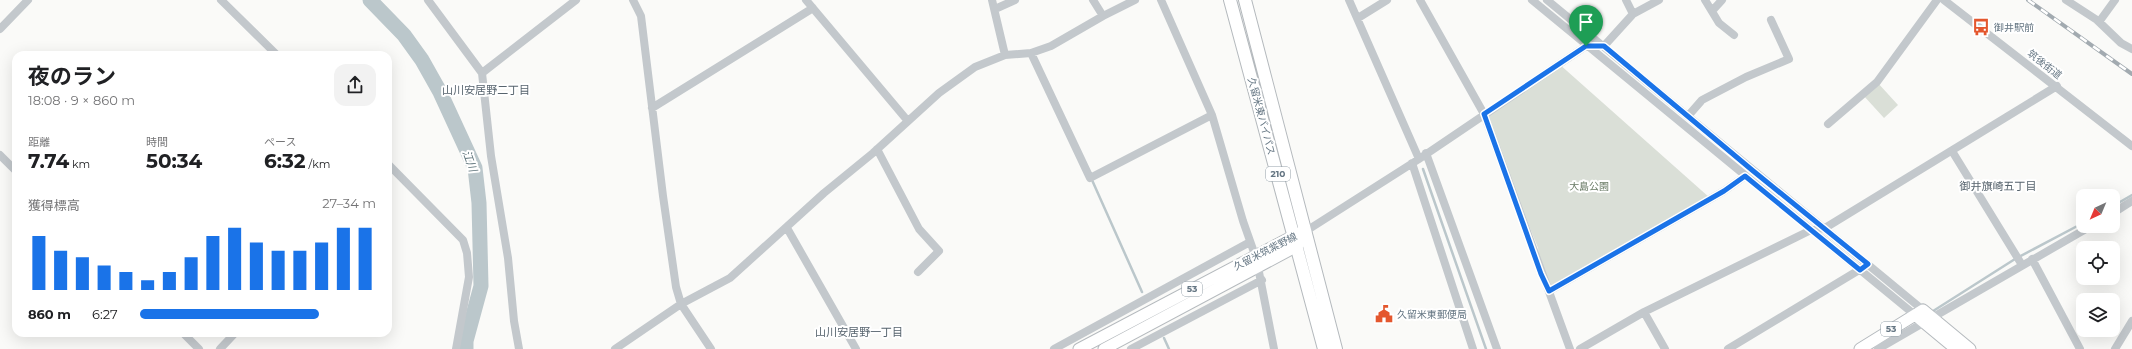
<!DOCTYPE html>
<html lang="ja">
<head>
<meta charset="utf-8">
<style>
	:root { --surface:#fff; --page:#f2f2f2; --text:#202124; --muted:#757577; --accent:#1a73e8 }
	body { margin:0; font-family:Montserrat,"Noto Sans JP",sans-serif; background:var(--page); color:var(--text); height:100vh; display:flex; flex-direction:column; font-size:15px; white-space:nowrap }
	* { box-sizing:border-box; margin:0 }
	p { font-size:13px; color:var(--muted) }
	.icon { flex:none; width:22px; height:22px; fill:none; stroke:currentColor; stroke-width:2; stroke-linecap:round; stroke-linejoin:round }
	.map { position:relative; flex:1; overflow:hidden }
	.panel { position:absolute; left:12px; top:51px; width:380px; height:286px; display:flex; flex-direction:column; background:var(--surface); border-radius:12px; box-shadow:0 4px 16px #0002 }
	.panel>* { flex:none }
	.needle { width:26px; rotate:224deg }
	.fabs { position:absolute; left:2076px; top:189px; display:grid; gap:8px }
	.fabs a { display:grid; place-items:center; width:44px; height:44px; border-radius:8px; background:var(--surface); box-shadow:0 4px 16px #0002; font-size:20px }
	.pin { position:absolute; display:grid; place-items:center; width:34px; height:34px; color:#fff; margin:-41px -17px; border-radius:50% 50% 50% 0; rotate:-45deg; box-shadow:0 0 4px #0007 }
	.pin .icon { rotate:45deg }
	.round { display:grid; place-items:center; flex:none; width:42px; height:42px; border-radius:12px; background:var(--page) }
	.headline { display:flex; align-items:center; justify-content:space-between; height:68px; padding:0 16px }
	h1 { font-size:22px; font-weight:700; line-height:30px }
	.figures { display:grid; grid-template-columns:repeat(3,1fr); gap:6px; height:68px; padding:4px 16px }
	.figures div { display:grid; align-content:center }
	.figures b { font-size:20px; font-weight:700 }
	.figures small { font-size:11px; font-weight:400 }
	.figures p { font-size:11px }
	.chart { height:112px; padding:8px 16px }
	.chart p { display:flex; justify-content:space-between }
	.chart svg { width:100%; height:72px; margin-top:4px; stroke:var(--accent); stroke-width:6 }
	ul { padding:0 16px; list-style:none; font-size:13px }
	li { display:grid; grid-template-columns:64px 48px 1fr; align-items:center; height:30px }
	li i { height:10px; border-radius:5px; background:var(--accent) }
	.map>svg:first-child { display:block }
	.green { fill:#dadfd7 }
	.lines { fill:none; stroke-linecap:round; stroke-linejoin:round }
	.stream { stroke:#bbc7cb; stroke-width:2.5 }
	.river { stroke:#bbc7cb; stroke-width:15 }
	.major-casing { stroke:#b5babe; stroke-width:13 }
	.highway-casing { stroke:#b4b9bd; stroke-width:14 }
	.minor { stroke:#c3c8cc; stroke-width:8 }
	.major { stroke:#fff; stroke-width:11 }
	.highway { stroke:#fff; stroke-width:12 }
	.rail-casing { stroke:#a2aab0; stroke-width:4 }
	.rail { stroke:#fff; stroke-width:2.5; stroke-dasharray:8; stroke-linecap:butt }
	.route-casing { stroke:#fff; stroke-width:8 }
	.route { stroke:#1a73e8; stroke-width:5 }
	.labels { text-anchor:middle; stroke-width:4; stroke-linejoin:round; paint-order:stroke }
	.shield { fill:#fff; stroke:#939fa8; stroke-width:1 }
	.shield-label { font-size:9px; font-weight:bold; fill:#657683 }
	.poi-label { font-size:10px; fill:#657683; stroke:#fff; text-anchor:start }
	.street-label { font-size:10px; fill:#657683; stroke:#fff }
	.park-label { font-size:10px; fill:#687a64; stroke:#fff }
	.neighbourhood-label { font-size:11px; fill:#57646e; stroke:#fff }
	.water-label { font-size:11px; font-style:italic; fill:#60757c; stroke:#fff }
</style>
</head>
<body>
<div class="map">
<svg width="2132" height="349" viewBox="0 0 2132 349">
	<rect width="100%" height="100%" fill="#fafaf8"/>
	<path class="green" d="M 1558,63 L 1710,198 L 1549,291 L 1541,274 L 1538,248 L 1484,114 Z
		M 1877,82 L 1898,105 L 1884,118 L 1863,95 Z"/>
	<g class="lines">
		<path class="stream" d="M 1423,169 L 1486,349
			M 1092,180 L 1142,292
			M 2113,206 L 2132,195
			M 1930,313 L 2015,259 L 2083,223
			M 1164,338 L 1169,349"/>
		<path class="river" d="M 370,0 L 404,35 L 422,60 L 440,92 L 475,168 L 479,203 L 481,286 L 466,341 L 466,349"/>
		<g class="major-casing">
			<path id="major" d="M 1915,315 L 1956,349
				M 1079,349 L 1301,232
				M 1104,349 L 1297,246 L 1301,240
				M 1860,349 L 1923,310 L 1970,349"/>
		</g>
		<g class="highway-casing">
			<path id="highway" d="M 1230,0 L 1324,349
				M 1245,0 L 1336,349"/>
		</g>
		<path class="minor" d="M 221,0 L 277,55
			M 428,0 L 482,73 L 491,156 L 508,258 L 514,321 L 519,349
			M 633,0 L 641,16 L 663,196 L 676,287 L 681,304 L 711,349
			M 806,0 L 907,120
			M 992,0 L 1005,55
			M 1093,0 L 1103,16
			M 1161,0 L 1212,115 L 1243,221 L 1255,255
			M 1349,0 L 1419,159
			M 1420,0 L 1484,114 L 1570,349
			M 1532,0 L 1915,315
			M 1547,0 L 1923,310
			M 1626,0 L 1633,14
			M 1705,0 L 1719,23 L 1734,35
			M 1944,0 L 2132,146
			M 2066,0 L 2097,20 L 2121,43 L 2132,49
			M 995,9 L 1015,0
			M 1712,11 L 1722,0
			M 1358,18 L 1387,0
			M 2099,22 L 2115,0
			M 0,29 L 28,0
			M 1031,53 L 1090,178 L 1212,115
			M 482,73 L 576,0
			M 652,108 L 813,8
			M 1688,116 L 1702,100 L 1746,77 L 1789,59 L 1771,20
			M 1828,124 L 1877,82 L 1937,0
			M 877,149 L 919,229 L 939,251 L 918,272
			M 1952,151 L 2022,265
			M 1426,153 L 1497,349
			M 0,155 L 16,171
			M 1412,163 L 1473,349
			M 388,164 L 463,240 L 467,253 L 469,277 L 456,349
			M 2113,213 L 2132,201
			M 787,228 L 856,349
			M 1306,231 L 1419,159 L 1586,46 L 1604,46 L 1633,14 L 1659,0
			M 2032,259 L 2080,349
			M 1258,267 L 1274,349
			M 1549,291 L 1724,191 L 1745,176
			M 1644,312 L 1665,349
			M 183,333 L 199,349
			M 220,349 L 235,333
			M 615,349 L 681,304 L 730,278 L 824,193 L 873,153 L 939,93 L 975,67 L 1005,55 L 1031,53 L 1051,46 L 1103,16 L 1135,0
			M 1054,349 L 1250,242
			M 1131,349 L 1262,280
			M 1580,349 L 1644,312 L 1811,230 L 1825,228 L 2057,86
			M 1728,349 L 1864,267
			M 1878,349 L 2091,226
			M 2115,349 L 2132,321"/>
		<use href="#major" class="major"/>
		<use href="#highway" class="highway"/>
		<g class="rail-casing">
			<path id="rail" d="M 2028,0 L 2132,74"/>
		</g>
		<use href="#rail" class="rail"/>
	</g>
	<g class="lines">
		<g class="route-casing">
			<path id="route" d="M 1586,46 L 1604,46 L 1752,170 L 1868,264 L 1860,270 L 1745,176 L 1724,191 L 1549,291 L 1541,274 L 1484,114 Z"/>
		</g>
		<use href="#route" class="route"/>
	</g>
	<defs>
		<g id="bus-bare" transform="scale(1.38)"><path d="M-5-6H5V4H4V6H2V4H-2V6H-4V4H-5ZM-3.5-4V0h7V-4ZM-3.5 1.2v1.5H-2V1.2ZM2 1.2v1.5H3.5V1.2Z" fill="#e4572e" stroke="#fff" stroke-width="2.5" paint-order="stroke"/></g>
		<g id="civic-bare" transform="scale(1.38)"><path d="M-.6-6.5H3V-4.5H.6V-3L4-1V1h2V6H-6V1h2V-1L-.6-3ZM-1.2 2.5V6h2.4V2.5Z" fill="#e4572e" stroke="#fff" stroke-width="2.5" paint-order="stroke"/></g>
	</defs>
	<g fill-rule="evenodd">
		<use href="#bus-bare" x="1981" y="27"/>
		<use href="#civic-bare" x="1384" y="314"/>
	</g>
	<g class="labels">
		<g class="shield">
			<rect x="1266" y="167" width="24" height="14" rx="3"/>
			<rect x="1182" y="282" width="20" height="14" rx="3"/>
			<rect x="1881" y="322" width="20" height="14" rx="3"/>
		</g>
		<g class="shield-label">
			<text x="1278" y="177">210</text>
			<text x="1192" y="292">53</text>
			<text x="1891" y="332">53</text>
		</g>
		<g class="poi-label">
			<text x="1994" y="31">御井駅前</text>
			<text x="1397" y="318">久留米東郵便局</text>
		</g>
		<g class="street-label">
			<text transform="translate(2045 64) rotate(38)" y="4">筑後街道</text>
			<text transform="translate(1262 116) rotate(75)" y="4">久留米東バイパス</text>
			<text transform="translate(1265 251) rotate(-27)" y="4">久留米筑紫野線</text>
		</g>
		<g class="park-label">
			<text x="1589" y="190">大島公園</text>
		</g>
		<g class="neighbourhood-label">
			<text x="486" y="94">山川安居野二丁目</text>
			<text x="1998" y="190">御井旗崎五丁目</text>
			<text x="859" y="336">山川安居野一丁目</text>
		</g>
		<g class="water-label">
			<text transform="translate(470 161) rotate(70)" y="4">江川</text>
		</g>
	</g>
</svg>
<div class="fabs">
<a><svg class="needle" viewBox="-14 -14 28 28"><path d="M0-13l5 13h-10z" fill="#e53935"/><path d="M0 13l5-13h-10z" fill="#757577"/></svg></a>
<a><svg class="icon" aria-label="locate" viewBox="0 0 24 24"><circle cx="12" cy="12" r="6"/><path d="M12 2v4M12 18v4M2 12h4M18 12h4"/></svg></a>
<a><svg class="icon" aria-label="layers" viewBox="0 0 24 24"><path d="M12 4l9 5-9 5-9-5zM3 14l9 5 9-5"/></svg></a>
</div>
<div class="pin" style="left:1586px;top:46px;background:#1e9e55"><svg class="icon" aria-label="arrive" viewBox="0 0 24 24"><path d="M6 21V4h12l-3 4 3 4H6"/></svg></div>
<section class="panel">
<div class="headline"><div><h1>夜のラン</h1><p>18:08 · 9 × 860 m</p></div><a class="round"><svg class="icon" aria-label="share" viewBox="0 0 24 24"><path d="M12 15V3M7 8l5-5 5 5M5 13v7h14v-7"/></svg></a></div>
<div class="figures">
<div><p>距離</p><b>7.74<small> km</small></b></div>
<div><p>時間</p><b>50:34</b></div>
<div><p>ペース</p><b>6:32<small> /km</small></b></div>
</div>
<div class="chart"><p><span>獲得標高</span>27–34 m</p>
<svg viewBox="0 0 160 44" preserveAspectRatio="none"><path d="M5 44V11M15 44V20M25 44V24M35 44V29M45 44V33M55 44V38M65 44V33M75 44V24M85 44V11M95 44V6M105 44V15M115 44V20M125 44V20M135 44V15M145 44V6M155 44V6"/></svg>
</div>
<ul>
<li><b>860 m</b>6:27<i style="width:76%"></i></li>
</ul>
</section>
</div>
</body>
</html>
